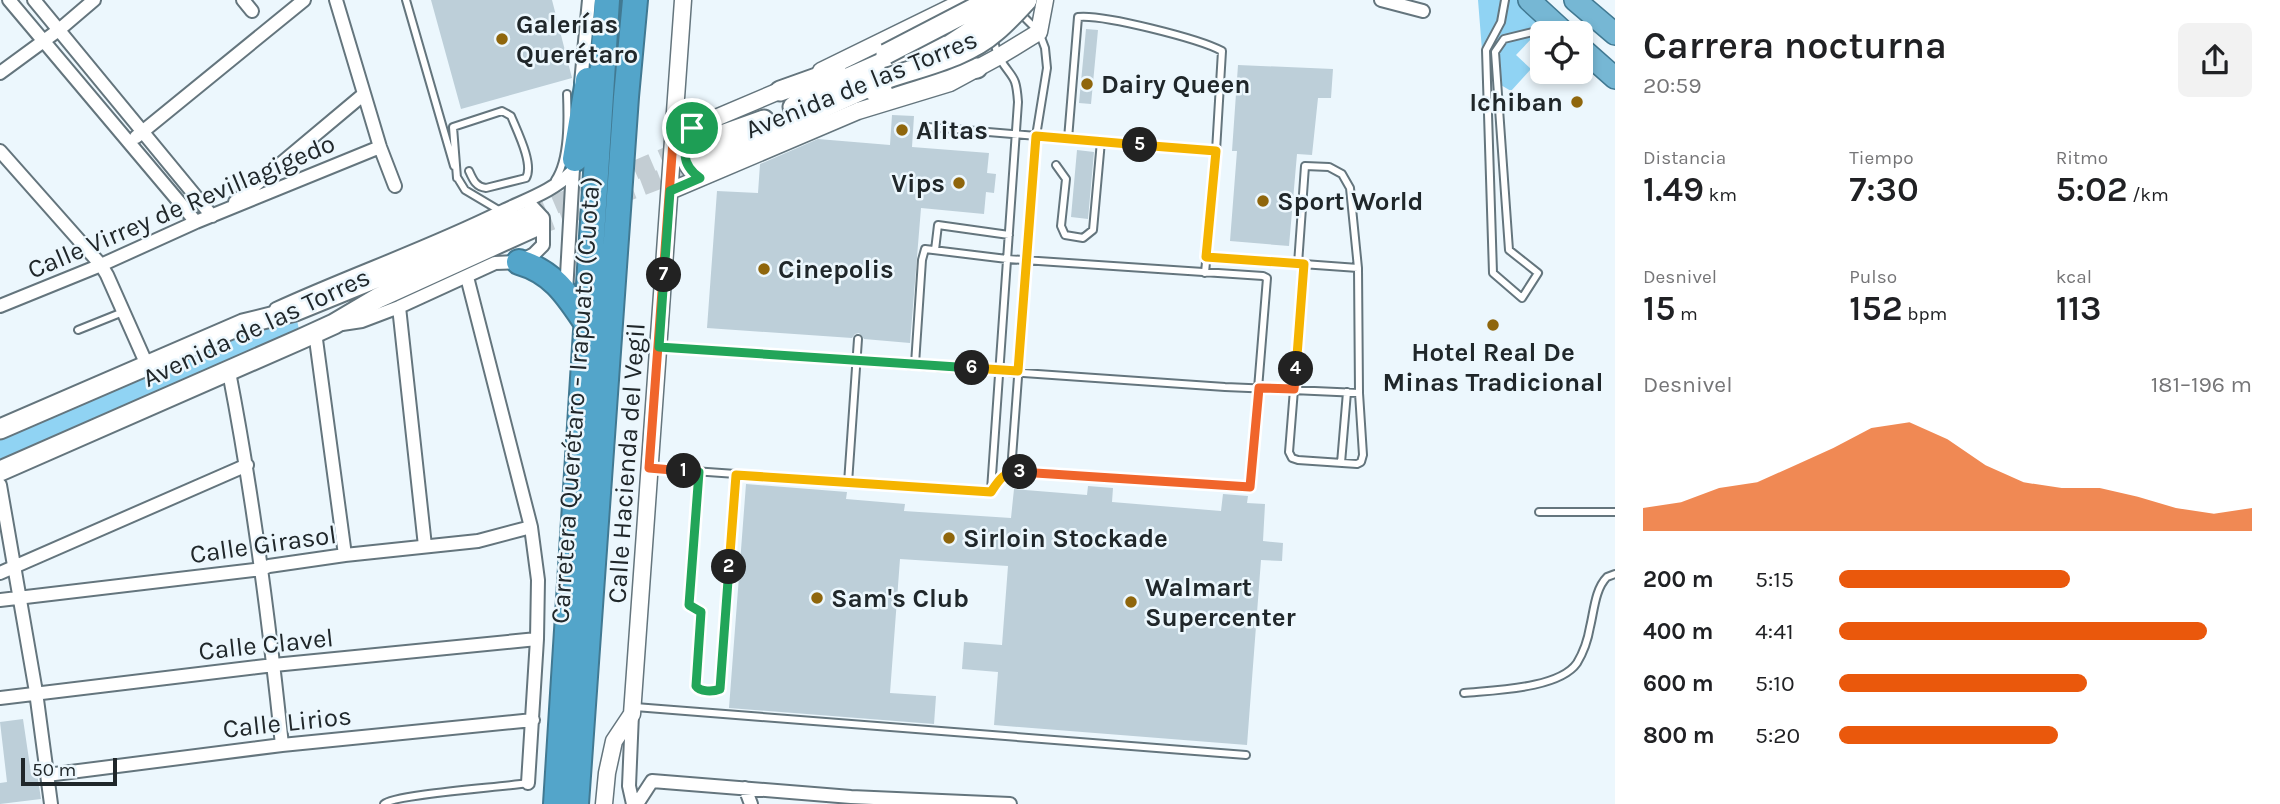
<!DOCTYPE html>
<html lang="es">
<head>
<meta charset="utf-8">
<style>
	:root { --surface:#fff; --page:#f2f2f2; --text:#202124; --muted:#757577; --accent:#ea580c }
	body { margin:0; font-family:Karla,sans-serif; background:var(--page); color:var(--text); height:100vh; display:flex; flex-direction:column; font-size:26px; white-space:nowrap }
	* { box-sizing:border-box; margin:0 }
	p { font-size:23px; color:var(--muted) }
	.icon { flex:none; width:38px; height:38px; fill:none; stroke:currentColor; stroke-width:2; stroke-linecap:round; stroke-linejoin:round }
	.map { position:relative; flex:1; overflow:hidden }
	.side { display:flex; flex-direction:column; background:var(--surface); width:665px }
	.side>* { flex:none }
	.controls { position:absolute; left:1530px; top:21px; display:grid; gap:14px }
	.controls a { display:grid; place-items:center; width:63px; height:63px; border-radius:10px; background:var(--surface); box-shadow:0 4px 10px #0003; font-size:35px }
	.scale { position:absolute; left:21px; bottom:18px; width:96px; box-sizing:border-box; padding-left:7px; border:4px solid #20272a; border-top:0; font-size:19px; line-height:24px; white-space:nowrap; color:#20272a; -webkit-text-stroke:5px #ecf7fd; paint-order:stroke }
	.pin { position:absolute; display:grid; place-items:center; width:60px; height:60px; color:#fff; margin:-30px; border:4px solid #fff; border-radius:50%; box-shadow:0 2px 7px #0007 }
	.km { position:absolute; width:35px; height:35px; margin:-18px; border-radius:50%; background:#222; color:#fff; font-size:19px; line-height:35px; text-align:center }
	.round { display:grid; place-items:center; flex:none; width:74px; height:74px; border-radius:10px; background:var(--page) }
	.head { display:flex; align-items:center; justify-content:space-between; height:119px; padding:0 28px }
	h1 { font-size:38px; font-weight:600; line-height:52px }
	.metrics { display:grid; grid-template-columns:repeat(3,1fr); gap:10px; height:119px; padding:7px 28px }
	.metrics div { display:grid; align-content:center }
	.metrics b { font-size:35px; font-weight:600 }
	.metrics small { font-size:19px; font-weight:400 }
	.metrics p { font-size:19px }
	.chart { height:196px; padding:14px 28px }
	.chart p { display:flex; justify-content:space-between }
	.chart svg { width:100%; height:126px; margin-top:7px; fill:var(--accent); opacity:.7 }
	ul { padding:0 28px; list-style:none; font-size:23px }
	li { display:grid; grid-template-columns:112px 84px 1fr; align-items:center; height:52px }
	li i { height:18px; border-radius:9px; background:var(--accent) }
	main { display:flex; flex:1; min-height:0 }
	.map>svg:first-child { display:block }
	.green { fill:#90d3f3 }
	.building { fill:#bdcfd9 }
	.lines { fill:none; stroke-linecap:round; stroke-linejoin:round }
	.secondary-tunnel { stroke:#c3cdd3; stroke-width:19; stroke-dasharray:19 10; stroke-linecap:butt }
	.service-casing { stroke:#64757d; stroke-width:10 }
	.minor-casing { stroke:#64757d; stroke-width:16 }
	.tertiary-casing { stroke:#64757d; stroke-width:19 }
	.secondary-casing { stroke:#64757d; stroke-width:23 }
	.trunk-casing { stroke:#417992; stroke-width:24 }
	.motorway-casing { stroke:#417992; stroke-width:28 }
	.service { stroke:#fff; stroke-width:6 }
	.minor { stroke:#fff; stroke-width:12 }
	.tertiary { stroke:#fff; stroke-width:16 }
	.secondary { stroke:#fff; stroke-width:19 }
	.trunk { stroke:#76b7d4; stroke-width:21 }
	.motorway { stroke:#53a5ca; stroke-width:24 }
	.secondary-bridge-casing { stroke:#64757d; stroke-width:23; stroke-linecap:butt }
	.secondary-bridge { stroke:#fff; stroke-width:19 }
	.split-1-casing { stroke:#fff; stroke-width:14 }
	.split-2-casing { stroke:#fff; stroke-width:14 }
	.split-3-casing { stroke:#fff; stroke-width:14 }
	.split-4-casing { stroke:#fff; stroke-width:14 }
	.split-5-casing { stroke:#fff; stroke-width:14 }
	.split-6-casing { stroke:#fff; stroke-width:14 }
	.split-7-casing { stroke:#fff; stroke-width:14 }
	.split-8-casing { stroke:#fff; stroke-width:14 }
	.split-1 { stroke:#f0652b; stroke-width:9 }
	.split-2 { stroke:#22a559; stroke-width:9 }
	.split-3 { stroke:#f5b400; stroke-width:9 }
	.split-4 { stroke:#f0652b; stroke-width:9 }
	.split-5 { stroke:#f5b400; stroke-width:9 }
	.split-6 { stroke:#f5b400; stroke-width:9 }
	.split-7 { stroke:#22a559; stroke-width:9 }
	.split-8 { stroke:#22a559; stroke-width:9 }
	.poi-dot { fill:#8f660c; stroke:#ecf7fd; stroke-width:2.5 }
	.labels { text-anchor:middle; stroke-width:5; stroke-linejoin:round; paint-order:stroke }
	.poi-label { font-size:26px; font-weight:bold; fill:#20272a; stroke:#ecf7fd; text-anchor:start }
	.street-label { font-size:26px; fill:#20272a; stroke:#ecf7fd }
</style>
</head>
<body>
<main>
<div class="map">
<svg width="1615" height="804" viewBox="0 0 1615 804">
	<rect width="100%" height="100%" fill="#ecf7fd"/>
	<path class="green" d="M 1478,0 L 1527,0 L 1562,33 L 1542,33 L 1542,44 L 1533,37 L 1516,55 L 1531,69 L 1511,91 L 1484,75 Z
		M 295,311 L 301,339 L 0,471 L 0,429 Z"/>
	<path class="building" d="M 431,0 L 552,0 L 572,78 L 461,109 Z
		M 1086,29 L 1098,30 L 1091,104 L 1079,103 Z
		M 1238,65 L 1333,69 L 1331,98 L 1318,98 L 1312,155 L 1297,154 L 1289,246 L 1230,241 L 1237,151 L 1232,151 Z
		M 892,115 L 914,116 L 912,147 L 989,153 L 987,173 L 996,174 L 994,193 L 986,192 L 984,214 L 921,208 L 910,343 L 864,339 L 859,333 L 855,334 L 852,338 L 707,328 L 717,191 L 758,193 L 760,164 L 818,139 L 890,145 Z
		M 1077,150 L 1094,152 L 1088,219 L 1071,217 Z
		M 746,484 L 847,492 L 846,499 L 905,504 L 904,511 L 1011,518 L 1014,489 L 1087,495 L 1088,486 L 1113,488 L 1112,502 L 1221,511 L 1223,494 L 1248,496 L 1247,503 L 1265,504 L 1263,541 L 1283,543 L 1282,561 L 1261,560 L 1247,745 L 994,725 L 998,672 L 962,669 L 964,642 L 1002,645 L 1008,566 L 900,559 L 890,693 L 936,696 L 934,724 L 729,708 Z
		M 23,719 L 31,773 L 37,773 L 41,799 L 0,804 L 0,783 L 7,782 L 0,722 Z"/>
	<g class="lines">
		<path class="secondary-tunnel" d="M 528,216 L 687,148
			M 534,227 L 695,166"/>
		<g class="service-casing">
			<path id="service" d="M 406,0 L 454,166
				M 1505,0 L 1501,22 L 1486,50 L 1493,273 L 1522,298 L 1538,273 L 1509,250 L 1495,52 L 1504,39 L 1541,30 L 1555,32
				M 928,127 L 1216,151
				M 1068,139 L 1078,17 C 1103,14 1200,39 1222,51 L 1216,151 L 1205,273
				M 1056,165 L 1066,179 L 1061,226 L 1065,235 L 1083,238 L 1093,230 L 1101,141
				M 457,177 L 465,190 L 502,212
				M 457,178 L 453,127 L 502,111 L 511,116 C 517,131 534,164 526,178 L 486,188 C 476,187 473,180 469,171
				M 555,180 C 569,159 568,119 567,94
				M 935,250 L 938,225 L 1009,235
				M 1206,257 L 1358,268
				M 1298,264 L 1305,166 L 1329,167 L 1342,174 L 1350,188 L 1358,268 L 1359,393 L 1363,455 L 1361,462 L 1357,464 L 1298,460 L 1292,458 L 1289,452 L 1304,264
				M 78,330 L 123,312
				M 661,348 L 1225,387 L 1359,393
				M 915,364 L 922,260 L 925,249 L 1007,259 L 1263,276 L 1267,278 L 1250,487 L 1011,471
				M 1341,463 L 1347,392
				M 651,468 L 991,492 L 1003,476 L 1011,471 L 1036,136 L 1047,68 L 1045,48 L 1039,32 L 1020,13
				M 699,472 L 689,605 L 701,612 L 696,686 L 697,689 L 713,691 L 720,689 L 735,475
				M 848,483 L 858,339
				M 991,490 L 1018,102 C 1016,74 1013,80 1000,59 C 996,53 995,44 993,36
				M 1539,512 L 1615,512
				M 1464,693 C 1493,690 1559,689 1577,663 C 1583,653 1588,639 1590,627 C 1594,611 1595,589 1607,577 L 1615,574
				M 635,707 L 1246,755
				M 384,804 C 394,794 505,787 528,783"/>
		</g>
		<g class="minor-casing">
			<path id="minor" d="M 9,0 L 196,222
				M 34,0 L 212,216
				M 243,0 L 252,11
				M 336,0 L 380,147 L 395,186
				M 1381,0 L 1423,11
				M 0,73 L 60,29 L 94,0
				M 581,83 L 589,0
				M 136,137 L 304,0
				M 0,151 L 101,265 L 107,275 L 147,365
				M 235,202 L 364,94
				M 467,277 L 531,527 L 538,580 L 537,639 L 528,783
				M 566,293 L 573,168
				M 0,306 L 101,265 L 196,222 L 380,147
				M 399,307 L 425,546
				M 276,309 C 350,275 426,249 499,213 C 525,200 552,192 573,171
				M 342,324 L 362,321 L 399,307 L 495,263 L 519,262 L 534,254 L 543,245 L 543,218 L 527,201
				M 315,332 L 345,555
				M 229,372 C 253,495 269,620 282,745
				M 0,485 L 36,692 L 51,804
				M 0,573 L 247,465
				M 0,600 L 262,569 L 269,566 L 345,555 L 478,541 L 531,527
				M 0,698 L 274,665 L 537,639
				M 632,714 L 629,786 L 633,804
				M 47,775 L 282,745 L 533,720
				M 745,788 L 751,804
				M 637,804 L 652,781 L 851,797 L 1010,804"/>
		</g>
		<g class="tertiary-casing">
			<path id="tertiary" d="M 821,71 L 966,0
				M 691,130 C 683,151 680,164 700,178
				M 673,141 L 692,128 L 791,86
				M 670,191 L 858,111 L 950,83 L 998,57 L 1039,32 L 1045,0
				M 604,804 L 607,773 L 614,741 L 632,714 L 683,0"/>
		</g>
		<g class="secondary-casing">
			<path id="secondary" d="M 780,91 L 836,71
				M 875,92 L 940,73 L 977,68
				M 793,107 L 823,89 L 957,30 L 973,17
				M 694,145 L 764,120
				M 695,166 L 888,78
				M 0,429 L 243,324 L 295,311 L 528,216
				M 0,471 L 301,339 L 334,324 L 378,298 L 534,227"/>
		</g>
		<g class="trunk-casing">
			<path id="trunk" d="M 1529,0 L 1565,33
				M 1575,0 L 1615,34
				M 1580,47 L 1615,78"/>
		</g>
		<g class="motorway-casing">
			<path id="motorway" d="M 575,159 L 588,80
				M 519,262 C 554,272 568,296 587,324
				M 556,804 L 607,0
				M 576,804 L 626,97 L 635,0"/>
		</g>
		<use href="#service" class="service"/>
		<use href="#minor" class="minor"/>
		<use href="#tertiary" class="tertiary"/>
		<use href="#secondary" class="secondary"/>
		<use href="#trunk" class="trunk"/>
		<use href="#motorway" class="motorway"/>
		<g class="secondary-bridge-casing">
			<path id="secondary-bridge" d="M 950,45 L 982,24 L 1011,0
				M 886,54 L 990,0
				M 888,78 C 923,66 967,57 995,32 C 1007,22 1017,11 1027,0"/>
		</g>
		<use href="#secondary-bridge" class="secondary-bridge"/>
	</g>
	<g class="lines">
		<g class="split-1-casing">
			<path id="split-1" d="M 684,471 L 649,468 L 673,141 L 692,128"/>
		</g>
		<g class="split-2-casing">
			<path id="split-2" d="M 684,471 L 699,472 L 689,605 L 701,612 L 696,686 C 700,692 713,692 720,689 L 729,567"/>
		</g>
		<g class="split-3-casing">
			<path id="split-3" d="M 729,567 L 736,475 L 991,492 C 999,480 1004,471 1020,472"/>
		</g>
		<g class="split-4-casing">
			<path id="split-4" d="M 1020,472 L 1250,487 L 1259,388 L 1294,389 L 1296,369"/>
		</g>
		<g class="split-5-casing">
			<path id="split-5" d="M 1140,145 L 1216,151 L 1206,257 L 1304,264 L 1296,369"/>
		</g>
		<g class="split-6-casing">
			<path id="split-6" d="M 972,368 L 1018,371 L 1036,136 L 1140,145"/>
		</g>
		<g class="split-7-casing">
			<path id="split-7" d="M 664,275 L 659,347 L 972,368"/>
		</g>
		<g class="split-8-casing">
			<path id="split-8" d="M 664,275 L 670,191 L 700,178 C 679,163 684,149 692,128"/>
		</g>
		<use href="#split-1" class="split-1"/>
		<use href="#split-2" class="split-2"/>
		<use href="#split-3" class="split-3"/>
		<use href="#split-4" class="split-4"/>
		<use href="#split-5" class="split-5"/>
		<use href="#split-6" class="split-6"/>
		<use href="#split-7" class="split-7"/>
		<use href="#split-8" class="split-8"/>
	</g>
	<g class="poi-dot">
		<circle cx="502" cy="39" r="7"/>
		<circle cx="1087" cy="84" r="7"/>
		<circle cx="1577" cy="102" r="7"/>
		<circle cx="902" cy="130" r="7"/>
		<circle cx="959" cy="183" r="7"/>
		<circle cx="1263" cy="201" r="7"/>
		<circle cx="764" cy="269" r="7"/>
		<circle cx="1493" cy="325" r="7"/>
		<circle cx="949" cy="538" r="7"/>
		<circle cx="817" cy="598" r="7"/>
		<circle cx="1131" cy="602" r="7"/>
	</g>
	<g class="labels">
		<g class="poi-label">
			<text x="516" y="33">Galerías<tspan x="516" dy="30">Querétaro</tspan></text>
			<text x="1101" y="93">Dairy Queen</text>
			<text x="1563" y="111" text-anchor="end">Ichiban</text>
			<text x="916" y="139">Alitas</text>
			<text x="945" y="192" text-anchor="end">Vips</text>
			<text x="1277" y="210">Sport World</text>
			<text x="778" y="278">Cinepolis</text>
			<text x="1493" y="361" text-anchor="middle">Hotel Real De<tspan x="1493" dy="30">Minas Tradicional</tspan></text>
			<text x="963" y="547">Sirloin Stockade</text>
			<text x="1145" y="596">Walmart<tspan x="1145" dy="30">Supercenter</tspan></text>
			<text x="831" y="607">Sam's Club</text>
		</g>
		<g class="street-label">
			<text transform="translate(861 84) rotate(-22)" y="9">Avenida de las Torres</text>
			<text transform="translate(181 206) rotate(-23)" y="9">Calle Virrey de Revillagigedo</text>
			<text transform="translate(256 327) rotate(-25)" y="9">Avenida de las Torres</text>
			<text transform="translate(575 400) rotate(-86)" y="9">Carretera Querétaro - Irapuato (Cuota)</text>
			<text transform="translate(626 463) rotate(-86)" y="9">Calle Hacienda del Vegil</text>
			<text transform="translate(263 544) rotate(-8)" y="9">Calle Girasol</text>
			<text transform="translate(266 644) rotate(-6)" y="9">Calle Clavel</text>
			<text transform="translate(287 722) rotate(-6)" y="9">Calle Lirios</text>
		</g>
	</g>
</svg>
<div class="controls">
<a><svg class="icon" aria-label="locate" viewBox="0 0 24 24"><circle cx="12" cy="12" r="6"/><path d="M12 2v4M12 18v4M2 12h4M18 12h4"/></svg></a>
</div>
<div class="scale">50 m</div>
<div class="pin" style="left:692px;top:128px;background:#1e9e55"><svg class="icon" aria-label="arrive" viewBox="0 0 24 24"><path d="M6 21V4h12l-3 4 3 4H6"/></svg></div>
<b class="km" style="left:684px;top:471px">1</b>
<b class="km" style="left:729px;top:567px">2</b>
<b class="km" style="left:1020px;top:472px">3</b>
<b class="km" style="left:1296px;top:369px">4</b>
<b class="km" style="left:1140px;top:145px">5</b>
<b class="km" style="left:972px;top:368px">6</b>
<b class="km" style="left:664px;top:275px">7</b>
</div>
<section class="side">
<div class="head"><div><h1>Carrera nocturna</h1><p>20:59</p></div><a class="round"><svg class="icon" aria-label="share" viewBox="0 0 24 24"><path d="M12 15V3M7 8l5-5 5 5M5 13v7h14v-7"/></svg></a></div>
<div class="metrics">
<div><p>Distancia</p><b>1.49<small> km</small></b></div>
<div><p>Tiempo</p><b>7:30</b></div>
<div><p>Ritmo</p><b>5:02<small> /km</small></b></div>
</div>
<div class="metrics">
<div><p>Desnivel</p><b>15<small> m</small></b></div>
<div><p>Pulso</p><b>152<small> bpm</small></b></div>
<div><p>kcal</p><b>113</b></div>
</div>
<div class="chart"><p><span>Desnivel</span>181–196 m</p>
<svg viewBox="0 0 160 44" preserveAspectRatio="none"><path d="M0 44V36L10 34L20 29L30 27L40 21L50 15L60 8L70 6L80 12L90 21L100 27L110 29L120 29L130 32L140 36L150 38L160 36V44z"/></svg>
</div>
<ul>
<li><b>200 m</b>5:15<i style="width:56%"></i></li>
<li><b>400 m</b>4:41<i style="width:89%"></i></li>
<li><b>600 m</b>5:10<i style="width:60%"></i></li>
<li><b>800 m</b>5:20<i style="width:53%"></i></li>
</ul>
</section>
</main>
</body>
</html>
